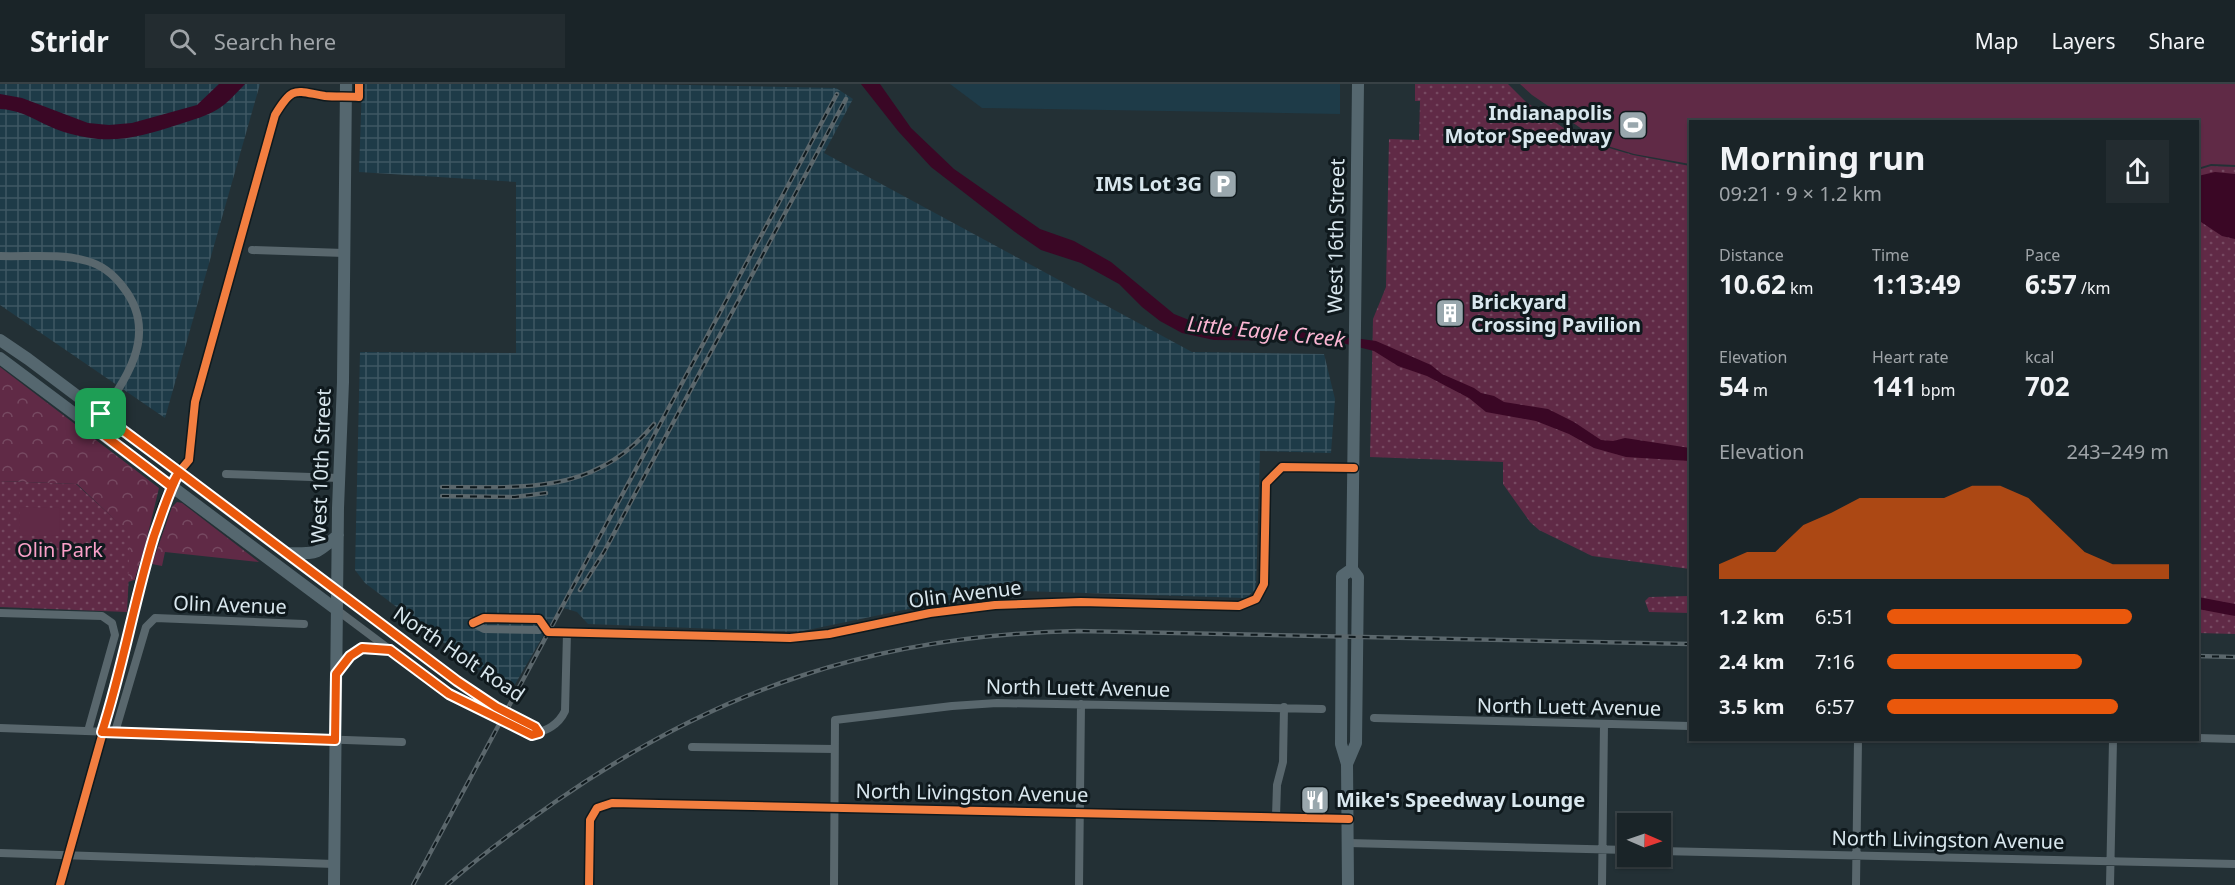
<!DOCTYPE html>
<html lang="en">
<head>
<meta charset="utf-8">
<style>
	:root { --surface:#1a2428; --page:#232c30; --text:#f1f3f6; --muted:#9fa4a8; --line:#384145; --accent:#ea580c }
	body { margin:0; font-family:"Noto Sans",sans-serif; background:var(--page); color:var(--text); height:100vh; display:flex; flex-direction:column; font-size:22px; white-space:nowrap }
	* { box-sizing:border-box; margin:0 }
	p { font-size:20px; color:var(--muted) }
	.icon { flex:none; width:33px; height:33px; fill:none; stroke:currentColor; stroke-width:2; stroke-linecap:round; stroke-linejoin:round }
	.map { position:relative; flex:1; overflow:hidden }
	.drawer { position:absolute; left:1689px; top:36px; width:510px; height:621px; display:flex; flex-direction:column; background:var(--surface); border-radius:0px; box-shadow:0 2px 4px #0004,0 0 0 2px var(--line) }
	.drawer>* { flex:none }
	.needle { width:39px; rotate:92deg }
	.buttons { position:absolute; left:1617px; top:729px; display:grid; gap:12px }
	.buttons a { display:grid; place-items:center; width:54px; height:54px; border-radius:0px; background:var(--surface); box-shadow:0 2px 4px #0004,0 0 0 2px var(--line); font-size:30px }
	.pin { position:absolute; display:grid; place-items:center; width:51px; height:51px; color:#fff; margin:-26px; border-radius:12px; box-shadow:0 3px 9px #0006 }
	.round { display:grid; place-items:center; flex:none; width:63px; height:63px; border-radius:0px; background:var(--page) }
	.headline { display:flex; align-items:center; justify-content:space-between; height:102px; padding:0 30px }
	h1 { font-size:33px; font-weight:700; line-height:45px }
	.stats { display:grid; grid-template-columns:repeat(3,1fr); gap:9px; height:102px; padding:6px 30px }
	.stats div { display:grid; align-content:center }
	.stats b { font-size:26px; font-weight:700 }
	.stats small { font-size:16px; font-weight:400 }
	.stats p { font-size:16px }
	.chart { height:168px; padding:12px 30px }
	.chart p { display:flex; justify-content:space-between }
	.chart svg { width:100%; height:108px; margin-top:6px; fill:var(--accent); opacity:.7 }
	ul { padding:0 30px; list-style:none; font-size:20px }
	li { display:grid; grid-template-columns:96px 72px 1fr; align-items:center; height:45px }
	li i { height:15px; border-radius:8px; background:var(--accent) }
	header { display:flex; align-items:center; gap:36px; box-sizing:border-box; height:84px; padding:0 30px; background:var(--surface); border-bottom:2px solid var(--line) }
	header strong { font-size:28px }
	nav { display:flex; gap:33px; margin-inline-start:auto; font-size:21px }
	.search { width:420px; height:54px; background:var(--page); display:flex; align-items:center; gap:15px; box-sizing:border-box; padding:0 21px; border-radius:0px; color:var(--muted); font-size:22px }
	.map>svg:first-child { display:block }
	.built { fill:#1e3b48 }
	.industrial { fill:url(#industrial-grid) }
	.green { fill:url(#green-dots) }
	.forest { fill:url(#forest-crowns) }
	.pitch { fill:#602a46 }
	.water { fill:#3a0725 }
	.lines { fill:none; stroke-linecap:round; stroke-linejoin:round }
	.minor { stroke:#59676d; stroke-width:8 }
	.primary { stroke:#55676f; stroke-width:12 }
	.rail-casing { stroke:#5b676c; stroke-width:4.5 }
	.rail { stroke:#0f191d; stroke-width:2; stroke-dasharray:7; stroke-linecap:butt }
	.cycleway-casing { stroke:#0f191d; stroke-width:11 }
	.cycleway { stroke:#f27e40; stroke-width:8 }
	.route-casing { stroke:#fff; stroke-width:12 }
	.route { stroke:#ea580c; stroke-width:8 }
	.labels { text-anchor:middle; stroke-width:6; stroke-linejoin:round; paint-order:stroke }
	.poi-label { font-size:20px; font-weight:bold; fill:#d9e7ee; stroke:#0f191d; text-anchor:end }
	.street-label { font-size:20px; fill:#d9e7ee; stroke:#0f191d }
	.park-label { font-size:20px; fill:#faa0c8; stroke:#0f191d }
	.water-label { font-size:21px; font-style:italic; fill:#fbb6d3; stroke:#0f191d }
</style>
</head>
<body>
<header>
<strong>Stridr</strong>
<div class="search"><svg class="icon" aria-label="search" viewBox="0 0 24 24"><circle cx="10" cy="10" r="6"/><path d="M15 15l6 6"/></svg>Search here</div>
<nav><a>Map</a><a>Layers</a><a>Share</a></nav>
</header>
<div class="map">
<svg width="2235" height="801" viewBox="0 0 2235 801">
	<defs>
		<pattern id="industrial-grid" width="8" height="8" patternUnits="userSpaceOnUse" patternTransform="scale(1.5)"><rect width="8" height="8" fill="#1e3b48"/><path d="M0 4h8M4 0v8" fill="none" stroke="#3e5763"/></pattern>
		<pattern id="green-dots" width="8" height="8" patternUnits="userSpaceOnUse" patternTransform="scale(1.5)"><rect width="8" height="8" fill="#602a46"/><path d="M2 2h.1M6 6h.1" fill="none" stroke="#764961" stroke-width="1.8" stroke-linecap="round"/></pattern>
		<pattern id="forest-crowns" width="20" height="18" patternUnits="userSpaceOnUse" patternTransform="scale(1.5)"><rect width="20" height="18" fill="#602a46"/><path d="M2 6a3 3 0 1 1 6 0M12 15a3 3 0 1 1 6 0" fill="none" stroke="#764961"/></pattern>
	</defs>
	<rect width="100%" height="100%" fill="#233035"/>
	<path class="built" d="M 950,0 L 1340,0 L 1340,30 L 982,24 Z"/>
	<path class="industrial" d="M 0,0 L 260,0 L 165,334 L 0,221 Z
		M 362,0 L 639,0 L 836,4 L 853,15 L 824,69 L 1192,268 L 1324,270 L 1335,315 L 1331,369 L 1260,367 L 1256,505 L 1246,514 L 1022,507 L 981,510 L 798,548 L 588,540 L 577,528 L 560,523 L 510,609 L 365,499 L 355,486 L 360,268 L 516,269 L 516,98 L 359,88 Z"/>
	<path class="green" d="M 1415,0 L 1508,0 L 1526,18 L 1571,49 L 1571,53 L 1633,71 L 1690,82 L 1690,485 L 1592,472 L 1539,446 L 1530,438 L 1503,400 L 1503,378 L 1370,373 L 1373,235 L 1386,203 L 1389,55 L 1419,56 L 1420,17 L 1415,17 Z
		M 2211,82 L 2235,83 L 2235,550 L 2198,549 L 2198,86 Z
		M 0,397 L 76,400 L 131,450 L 127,528 L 0,523 Z
		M 1690,512 L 1690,529 L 1649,528 L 1645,517 L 1649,513 Z"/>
	<path class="forest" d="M 0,283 L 159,404 L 137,495 L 128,498 L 130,450 L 77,400 L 0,397 Z
		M 177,418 L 182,419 L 259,478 L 165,468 L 162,482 L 152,480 L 172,423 Z"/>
	<path class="pitch" d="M 1520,0 L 2235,0 L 2235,81 L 2211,80 L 2198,84 L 2198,38 L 1690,38 L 1690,80 L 1634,70 L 1581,54 L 1582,45 L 1532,11 Z
		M 20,423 L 60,424 L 59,452 L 19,451 Z"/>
	<path class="water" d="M 219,0 L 245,0 C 237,8 228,19 218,25 C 207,32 192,36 180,40 C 136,54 110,62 64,48 C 41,41 25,26 0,25 L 0,10 L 22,14 L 88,39 L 109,41 L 132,39 L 197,21 Z
		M 861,0 L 880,0 L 911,44 L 954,85 L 1040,145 L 1074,157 L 1111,178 L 1174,230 L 1189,236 L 1213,241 L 1303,247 L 1376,257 L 1431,281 L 1442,290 L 1474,304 L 1481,309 L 1494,312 L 1504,318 L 1548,325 L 1574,338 L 1601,356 L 1613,357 L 1625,354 L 1690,364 L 1690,377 L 1626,373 L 1594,364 L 1569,350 L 1536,337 L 1486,328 L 1469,314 L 1427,292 L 1398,282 L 1374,267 L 1334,257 L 1214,256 L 1182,249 L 1160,237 L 1142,223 L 1119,200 L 1081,179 L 1041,166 L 1015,148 L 931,83 L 898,47 Z
		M 2215,88 L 2235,90 L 2235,155 L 2222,152 L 2198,136 L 2198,92 Z
		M 2198,513 L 2235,520 L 2235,532 L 2198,525 Z"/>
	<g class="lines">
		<path class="minor" d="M 252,166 L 344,169
			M 0,172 C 28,173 60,169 87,177 C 102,181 114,191 123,203 C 162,252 122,302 92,342
			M 226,390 L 339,394
			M 337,507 L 477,611 L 535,643 L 539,649
			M 337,526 L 449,610 L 532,651 C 546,646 558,642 565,627 L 567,549
			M 0,529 L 102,532 L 112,539 L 115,551 L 88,647
			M 473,539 L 484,534 L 539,535 L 548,548 L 790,554 L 829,550 L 930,529 L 995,521 L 1081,518 L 1239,522 L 1256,515 L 1264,500 L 1266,399 L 1282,383 L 1354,384
			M 473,539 L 484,545 L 539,546 L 543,541
			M 1374,634 L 1690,642
			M 0,644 L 402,658
			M 115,648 L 146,543 L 155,534 L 304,540
			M 2198,654 L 2235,655
			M 692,663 L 834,665
			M 1276,732 L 1277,701 L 1283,678 L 1284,623
			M 1348,759 L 1628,766
			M 1660,767 L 2235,780
			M 0,769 L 334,780
			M 589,801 L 590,736 L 597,724 L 612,719 L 1349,735
			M 834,801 L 835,636 L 952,622 L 997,619 L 1322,625
			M 1079,801 L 1081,620
			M 1602,801 L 1604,640
			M 1856,801 L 1858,656
			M 2110,801 L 2113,656"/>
		<path class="primary" d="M 0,256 L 28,275 L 337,507
			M 0,274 L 337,526
			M 286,469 C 317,469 313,473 338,451
			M 336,590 L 350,572 L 362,564 L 390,566
			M 1347,680 L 1356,659 L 1358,493 L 1352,485 L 1358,0
			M 334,801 L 338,424 L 343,298 L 346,0
			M 1348,801 L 1347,680 L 1341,660 L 1342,492 L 1352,485"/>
		<g class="rail-casing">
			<path id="rail" d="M 442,403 C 525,403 595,411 654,340
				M 442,412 L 515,413 L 546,409
				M 580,506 L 604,468 L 846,15
				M 2198,572 L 2235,573
				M 413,801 L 837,10
				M 447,801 C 481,771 518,744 555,718 C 719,604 878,551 1078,547 L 1690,560"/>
		</g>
		<use href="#rail" class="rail"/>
		<g class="cycleway-casing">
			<path id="cycleway" d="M 473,539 L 484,534 L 539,535 L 548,548 L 790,554 L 829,550 L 930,529 L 995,521 L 1081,518 L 1239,522 L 1256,515 L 1264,500 L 1266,399 L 1282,383 L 1354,384
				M 60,801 L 114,609 L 141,494 L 163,421 L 179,388 L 189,376 L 195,318 L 275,31 C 293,1 295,7 325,12 C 336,13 348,12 359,13 L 359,0
				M 589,801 L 590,736 L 597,724 L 612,719 L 1349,735"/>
		</g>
		<use href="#cycleway" class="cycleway"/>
	</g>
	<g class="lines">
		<g class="route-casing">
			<path id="route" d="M 101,330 L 179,388 C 168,409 162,430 154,452 C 134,517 123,583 102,648 L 335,656 L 336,590 L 350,572 L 362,564 L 390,566 L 449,610 L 532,651 L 539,649 L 535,643 L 496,623 L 457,597 L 179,388 L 171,402 L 92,342 L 101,330"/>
		</g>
		<use href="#route" class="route"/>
	</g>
	<defs>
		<g id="stadium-square" transform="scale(1.5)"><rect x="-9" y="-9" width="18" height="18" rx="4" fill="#99a7ad" stroke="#0f191d"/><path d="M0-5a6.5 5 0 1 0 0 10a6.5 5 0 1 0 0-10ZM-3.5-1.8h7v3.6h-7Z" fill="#fff"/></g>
		<g id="parking-square" transform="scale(1.5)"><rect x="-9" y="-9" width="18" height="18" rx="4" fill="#99a7ad" stroke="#0f191d"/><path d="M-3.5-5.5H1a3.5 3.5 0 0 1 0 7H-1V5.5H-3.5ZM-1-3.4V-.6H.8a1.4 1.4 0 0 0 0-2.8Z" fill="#fff"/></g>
		<g id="building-square" transform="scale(1.5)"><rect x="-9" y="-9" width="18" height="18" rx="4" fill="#99a7ad" stroke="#0f191d"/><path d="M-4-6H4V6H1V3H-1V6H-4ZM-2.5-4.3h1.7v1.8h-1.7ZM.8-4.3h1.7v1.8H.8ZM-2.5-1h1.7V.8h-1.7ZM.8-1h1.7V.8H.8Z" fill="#fff"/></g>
		<g id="restaurant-square" transform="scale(1.5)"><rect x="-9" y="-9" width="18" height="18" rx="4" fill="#99a7ad" stroke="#0f191d"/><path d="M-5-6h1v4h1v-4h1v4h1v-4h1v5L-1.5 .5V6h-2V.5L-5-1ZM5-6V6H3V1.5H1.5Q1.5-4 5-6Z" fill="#fff"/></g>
	</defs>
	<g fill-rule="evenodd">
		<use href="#stadium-square" x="1633" y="41"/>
		<use href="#parking-square" x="1223" y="100"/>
		<use href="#building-square" x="1450" y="229"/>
		<use href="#restaurant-square" x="1315" y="716"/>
	</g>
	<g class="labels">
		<g class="poi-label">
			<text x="1612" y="36">Indianapolis<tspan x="1612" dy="23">Motor Speedway</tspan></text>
			<text x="1202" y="107">IMS Lot 3G</text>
			<text x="1471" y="225" text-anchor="start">Brickyard<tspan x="1471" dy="23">Crossing Pavilion</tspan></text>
			<text x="1336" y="723" text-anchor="start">Mike's Speedway Lounge</text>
		</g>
		<g class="street-label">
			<text transform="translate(1336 152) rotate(-89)" y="7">West 16th Street</text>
			<text transform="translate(321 382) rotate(-88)" y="7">West 10th Street</text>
			<text transform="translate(965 510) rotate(-7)" y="7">Olin Avenue</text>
			<text transform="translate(230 521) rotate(2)" y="7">Olin Avenue</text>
			<text transform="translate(459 570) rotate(34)" y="7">North Holt Road</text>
			<text transform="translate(1078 604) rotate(1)" y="7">North Luett Avenue</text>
			<text transform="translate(1569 623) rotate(1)" y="7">North Luett Avenue</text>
			<text transform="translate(972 709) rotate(1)" y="7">North Livingston Avenue</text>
			<text transform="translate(1948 756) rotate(1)" y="7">North Livingston Avenue</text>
		</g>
		<g class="park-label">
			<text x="60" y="473">Olin Park</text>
		</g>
		<g class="water-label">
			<text transform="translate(1266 248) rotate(6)" y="7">Little Eagle Creek</text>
		</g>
	</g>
</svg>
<div class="buttons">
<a><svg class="needle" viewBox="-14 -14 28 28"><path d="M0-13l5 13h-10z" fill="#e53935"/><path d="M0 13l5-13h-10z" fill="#9fa4a8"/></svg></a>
</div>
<div class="pin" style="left:101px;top:330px;background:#1e9e55"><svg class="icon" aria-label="arrive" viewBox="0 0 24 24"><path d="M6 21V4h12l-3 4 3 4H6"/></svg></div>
<section class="drawer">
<div class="headline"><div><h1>Morning run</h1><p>09:21 · 9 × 1.2 km</p></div><a class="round"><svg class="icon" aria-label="share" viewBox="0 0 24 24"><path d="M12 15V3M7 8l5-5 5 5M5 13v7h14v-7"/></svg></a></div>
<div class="stats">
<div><p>Distance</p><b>10.62<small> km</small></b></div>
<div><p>Time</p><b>1:13:49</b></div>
<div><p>Pace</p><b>6:57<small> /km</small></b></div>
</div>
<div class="stats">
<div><p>Elevation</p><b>54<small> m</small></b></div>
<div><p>Heart rate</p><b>141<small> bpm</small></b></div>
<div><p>kcal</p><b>702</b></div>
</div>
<div class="chart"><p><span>Elevation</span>243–249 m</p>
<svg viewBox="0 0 160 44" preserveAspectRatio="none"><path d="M0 44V38L10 33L20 33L30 22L40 17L50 11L60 11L70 11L80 11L90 6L100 6L110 11L120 22L130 33L140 38L150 38L160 38V44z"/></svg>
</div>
<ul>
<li><b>1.2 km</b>6:51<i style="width:87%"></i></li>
<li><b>2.4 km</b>7:16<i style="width:69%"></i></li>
<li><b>3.5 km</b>6:57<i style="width:82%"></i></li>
</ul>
</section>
</div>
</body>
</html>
